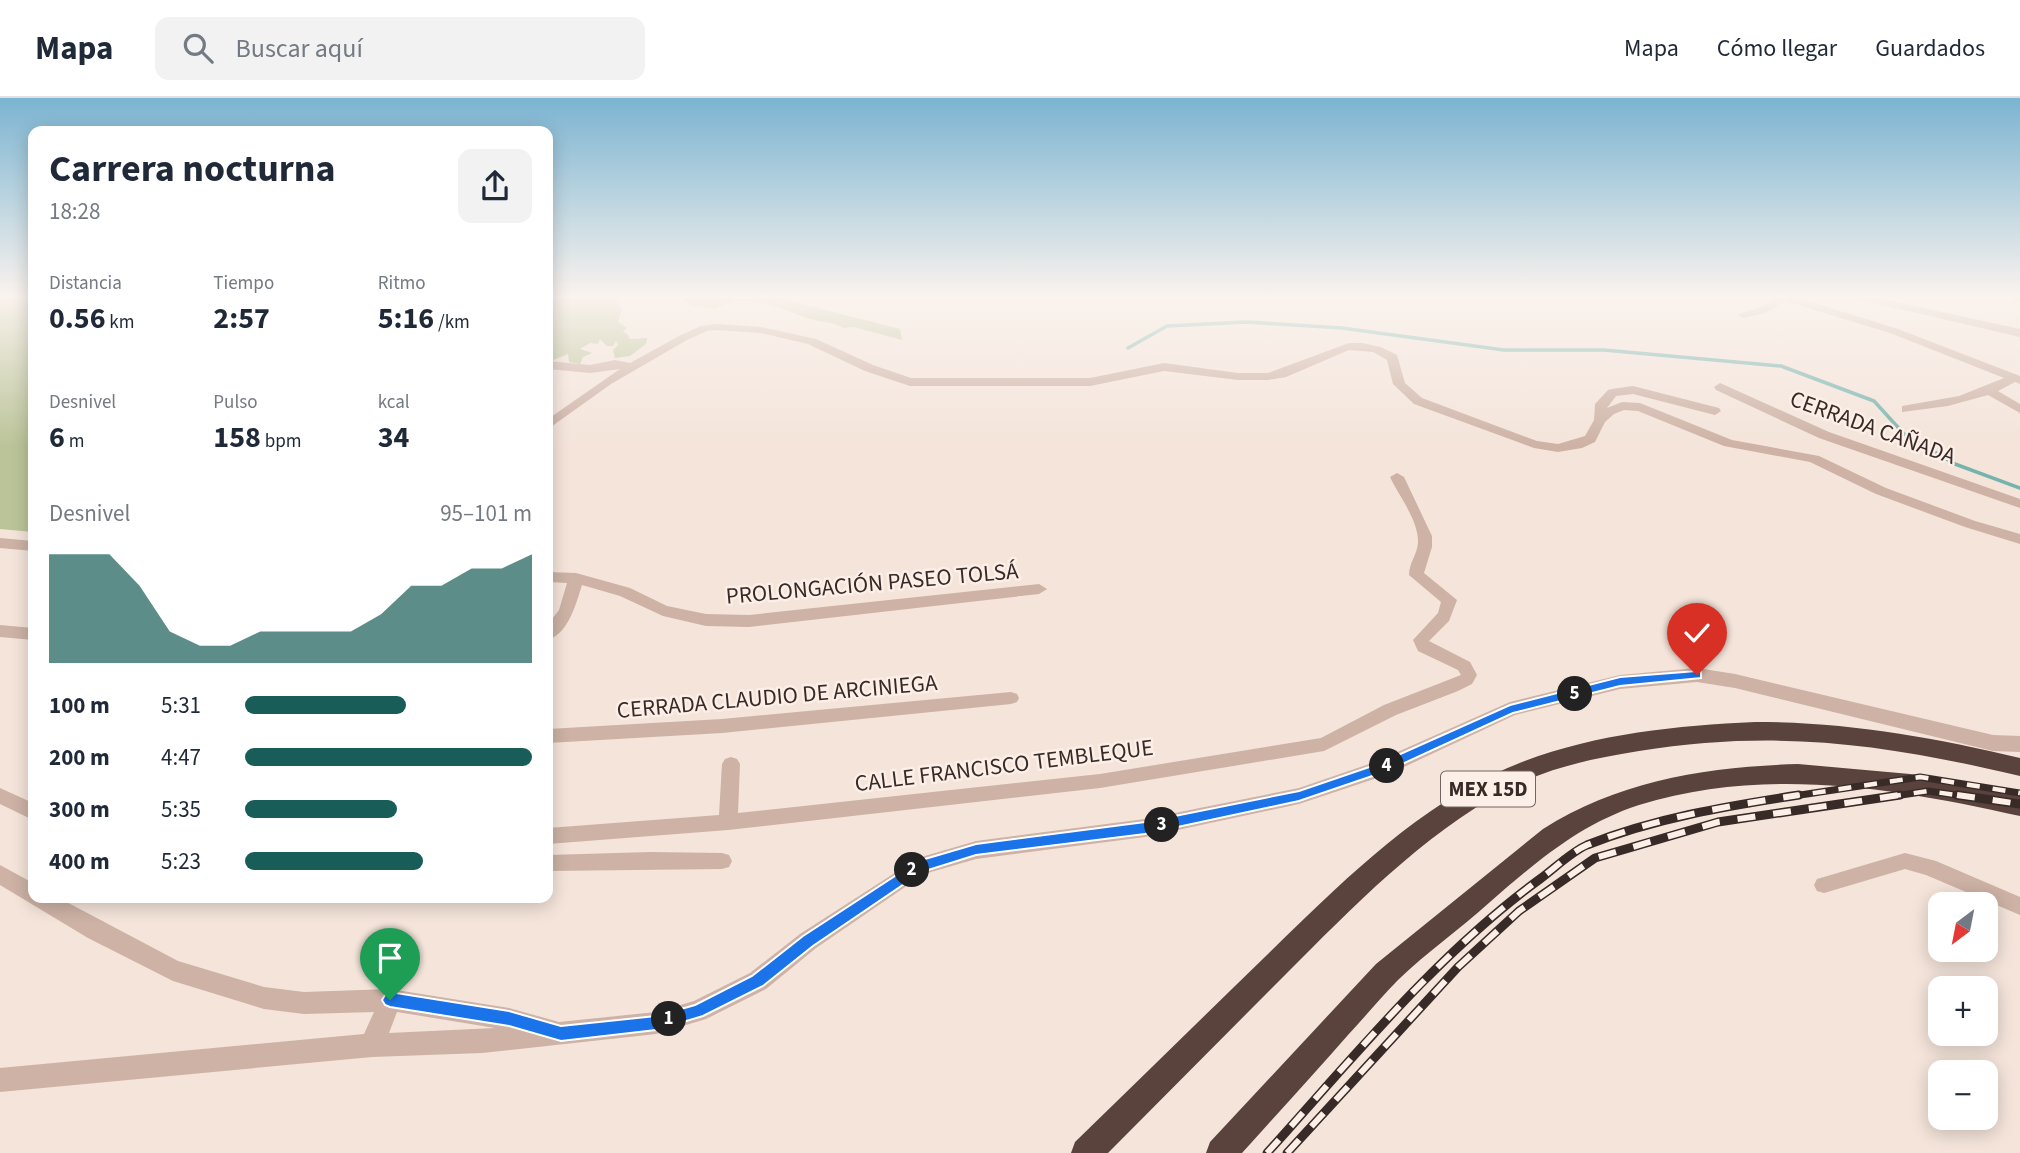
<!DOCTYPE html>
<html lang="es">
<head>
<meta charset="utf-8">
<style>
	:root { --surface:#fff; --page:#f2f2f3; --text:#1f2937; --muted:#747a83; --line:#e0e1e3; --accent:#195d58 }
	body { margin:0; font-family:"Source Sans 3",sans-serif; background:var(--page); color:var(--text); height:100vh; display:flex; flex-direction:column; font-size:26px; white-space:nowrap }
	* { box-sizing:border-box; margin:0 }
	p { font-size:23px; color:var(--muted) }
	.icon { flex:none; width:38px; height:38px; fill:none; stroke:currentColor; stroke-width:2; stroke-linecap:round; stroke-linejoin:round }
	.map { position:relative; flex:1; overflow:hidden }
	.drawer { position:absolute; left:28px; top:28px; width:525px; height:777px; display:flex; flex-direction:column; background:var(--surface); border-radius:14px; box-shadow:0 4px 18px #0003 }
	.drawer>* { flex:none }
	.needle { width:46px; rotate:212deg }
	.tools { position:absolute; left:1928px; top:794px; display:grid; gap:14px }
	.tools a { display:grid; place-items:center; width:70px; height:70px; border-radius:14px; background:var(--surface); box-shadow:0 4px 18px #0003; font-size:35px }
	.pin { position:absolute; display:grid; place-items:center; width:60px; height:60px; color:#fff; margin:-72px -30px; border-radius:50% 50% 50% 0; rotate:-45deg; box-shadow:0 0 7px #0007 }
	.pin .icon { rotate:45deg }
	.km { position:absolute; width:35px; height:35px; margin:-18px; border-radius:50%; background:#222; color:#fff; font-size:19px; line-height:35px; text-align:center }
	.round { display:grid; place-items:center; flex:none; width:74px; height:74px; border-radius:14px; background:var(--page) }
	.summary { display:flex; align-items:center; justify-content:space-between; height:119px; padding:0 21px }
	h1 { font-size:38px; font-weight:700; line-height:52px }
	.figures { display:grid; grid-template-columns:repeat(3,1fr); gap:10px; height:119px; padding:7px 21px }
	.figures div { display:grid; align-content:center }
	.figures b { font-size:30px; font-weight:700 }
	.figures small { font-size:19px; font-weight:400 }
	.figures p { font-size:19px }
	.chart { height:196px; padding:14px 21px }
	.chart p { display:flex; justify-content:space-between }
	.chart svg { width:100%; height:126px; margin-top:7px; fill:var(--accent); opacity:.7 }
	ul { padding:0 21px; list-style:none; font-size:23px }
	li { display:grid; grid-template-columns:112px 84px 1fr; align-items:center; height:52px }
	li i { height:18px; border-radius:9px; background:var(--accent) }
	header { display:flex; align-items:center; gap:42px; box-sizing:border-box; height:98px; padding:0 35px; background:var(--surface); border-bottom:2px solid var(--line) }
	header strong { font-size:33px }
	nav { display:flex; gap:38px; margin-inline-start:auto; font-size:24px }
	.search { width:490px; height:63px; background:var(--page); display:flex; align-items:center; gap:18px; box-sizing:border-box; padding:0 24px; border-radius:14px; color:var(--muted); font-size:26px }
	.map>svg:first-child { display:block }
	.green { fill:#bbc499 }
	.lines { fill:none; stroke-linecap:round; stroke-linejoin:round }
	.stream { stroke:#77b3ae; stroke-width:3.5 }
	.minor { fill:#cdb2a5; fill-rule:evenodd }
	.tertiary { fill:#cdb2a5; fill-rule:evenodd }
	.motorway { fill:#5a423d; fill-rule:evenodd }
	.rail-far1-casing { stroke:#382a27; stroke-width:7 }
	.rail-casing { stroke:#382a27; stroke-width:9 }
	.rail-far1 { stroke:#fbefe7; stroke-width:4.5; stroke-dasharray:13; stroke-linecap:butt }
	.rail { stroke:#fbefe7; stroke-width:6; stroke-dasharray:18; stroke-linecap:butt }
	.route { fill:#1a73e8; stroke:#fff; stroke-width:2 }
	.labels { text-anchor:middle; stroke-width:5; stroke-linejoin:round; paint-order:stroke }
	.shield { fill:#fbefe7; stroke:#726561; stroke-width:2 }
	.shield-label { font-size:21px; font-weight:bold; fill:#382a27 }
	.street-label { font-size:23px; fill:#382a27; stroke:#fbefe7 }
</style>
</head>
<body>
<header>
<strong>Mapa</strong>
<div class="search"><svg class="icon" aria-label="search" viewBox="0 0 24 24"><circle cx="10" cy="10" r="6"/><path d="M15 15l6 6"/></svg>Buscar aquí</div>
<nav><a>Mapa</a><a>Cómo llegar</a><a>Guardados</a></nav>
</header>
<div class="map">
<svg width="2020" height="1055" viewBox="0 0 2020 1055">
	<rect width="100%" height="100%" fill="#f4e4da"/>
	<path class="green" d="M 33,200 L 33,434 L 0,431 L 0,201 Z
		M 548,200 L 621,200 L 615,202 L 622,211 L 618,224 L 627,230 L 623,234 L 627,236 L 630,241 L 647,240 L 646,246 L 630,258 L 615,260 L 613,252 L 618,247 L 616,243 L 613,248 L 607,248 L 600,241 L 598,246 L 590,245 L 580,251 L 592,255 L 583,259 L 580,266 L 569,264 L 568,256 L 548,264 Z
		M 683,200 L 782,201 L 900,231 L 902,242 L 854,229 L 843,230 C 834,224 827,225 817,223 C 785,214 746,190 716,211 L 690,207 Z"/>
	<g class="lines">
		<path class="stream" d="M 1128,250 L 1167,228 L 1246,224 L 1342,230 L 1504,252 L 1604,252 L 1781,268 L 1874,303 L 1904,336 L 1955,366 L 2020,390"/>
		<path class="minor" d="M 1775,200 L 1799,200 L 1898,231 L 2020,278 L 2020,286 L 2015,284 L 1998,293 L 2020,306 L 2020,315 L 1988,297 L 1948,308 L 1902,314 L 1902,308 L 1959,298 L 2004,280 L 1890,235 L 1785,203 L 1766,215 L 1743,220 L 1737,217 L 1758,210 Z
			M 2009,200 L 2020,200 L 2020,205 Z
			M 717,226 L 761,229 L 816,241 L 873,267 L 911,280 L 1090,280 L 1164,265 L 1238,275 L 1268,275 L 1349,245 L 1362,245 L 1381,249 L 1397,257 L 1405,285 L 1422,300 L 1537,343 L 1558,346 L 1585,338 L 1594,322 L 1595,306 L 1608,292 L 1612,291 L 1633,288 L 1719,310 L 1721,313 L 1715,317 L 1633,296 L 1616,298 L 1607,310 L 1622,304 L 1640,305 L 1732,342 L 1819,358 L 1886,390 L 1975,423 L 2020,436 L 2020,446 L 1965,429 L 1876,396 L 1810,364 L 1724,348 L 1638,313 L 1624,312 L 1614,316 L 1605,324 L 1595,344 L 1582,350 L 1558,354 L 1534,350 L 1414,306 L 1393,286 L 1387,262 L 1373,254 L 1349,252 L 1286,279 L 1268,282 L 1238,282 L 1164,273 L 1090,288 L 910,288 L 865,273 L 808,246 L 761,235 L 717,232 L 707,233 L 687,242 L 611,286 L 548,331 L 548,321 L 620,271 L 590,275 L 548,271 L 548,263 L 590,267 L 615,262 L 630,265 L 679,238 L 701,228 Z
			M 1720,285 L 1829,334 L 2020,401 L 2020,410 L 1819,340 L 1716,292 L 1714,289 Z
			M 1397,375 L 1404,379 L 1432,438 L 1432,449 L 1424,475 L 1457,502 L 1449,523 L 1429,543 L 1470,564 L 1477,577 L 1472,586 L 1458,593 L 1396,617 L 1324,653 L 1100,690 L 728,732 L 548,746 L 548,730 L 719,717 L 722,666 L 725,661 L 731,659 L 737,661 L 740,666 L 738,715 L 1100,676 L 1321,640 L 1384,607 L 1461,577 L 1458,572 L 1418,553 L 1413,542 L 1438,515 L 1441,504 L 1409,477 C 1409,465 1417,457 1418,445 C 1419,423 1399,398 1390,379 Z
			M 0,440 L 33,443 L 33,453 L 0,450 Z
			M 548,474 L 576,475 L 630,490 L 667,508 L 706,516 L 749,517 L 1039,486 L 1047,491 L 1039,496 L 749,529 L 706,528 L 663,518 L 620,498 L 582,487 C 576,505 569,535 548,542 L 548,526 L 559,512 L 567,485 L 548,484 Z
			M 0,527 L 33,530 L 33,542 L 0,539 Z
			M 1011,594 L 1017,596 L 1019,600 L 1017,604 L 1011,606 L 722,635 L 548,645 L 548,631 L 722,621 Z
			M 0,690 L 33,705 L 33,722 L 0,706 Z
			M 650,754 L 722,755 L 729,757 L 732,763 L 729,769 L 722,771 L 548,773 L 548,757 Z
			M 1905,755 L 1936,763 L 2020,799 L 2020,817 L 1926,777 L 1905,771 L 1824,795 L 1817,793 L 1814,787 L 1817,781 L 1824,779 Z"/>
		<path class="tertiary" d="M 1853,200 L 1878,200 L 2020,231 L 2020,239 Z
			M 1697,570 L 1735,576 L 1993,637 L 2020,638 L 2020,654 L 1993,653 L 1735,590 L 1697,584 L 1620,591 L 1515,617 L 1389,676 L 1299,706 L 1145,739 L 976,761 L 924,776 L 816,850 L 766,891 L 706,921 L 656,936 L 482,955 L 372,959 L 0,994 L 0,970 L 364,936 L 374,914 L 304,916 L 264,911 L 173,883 L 88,840 L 0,787 L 0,767 L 33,785 L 33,800 L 59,800 L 178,863 L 264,889 L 304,894 L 390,891 L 509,910 L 559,924 L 656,914 L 694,903 L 750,875 L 800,836 L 918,760 L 976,743 L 1145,721 L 1299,690 L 1375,664 L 1510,604 L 1620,577 ZM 397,914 L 495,930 L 389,935 Z"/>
		<path class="motorway" d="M 1755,624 C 1846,624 1931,639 2020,660 L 2020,678 C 1885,646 1778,631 1639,653 C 1594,660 1547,670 1506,692 C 1421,738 1353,809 1285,877 C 1226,936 1167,996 1108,1055 L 1071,1055 L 1075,1044 C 1140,981 1204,918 1269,855 C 1336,790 1406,719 1492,677 C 1573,638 1666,628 1755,624 Z
			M 1798,666 L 1910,676 L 2020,698 L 2020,718 C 1895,690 1765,668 1639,707 C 1580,726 1536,764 1490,804 C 1460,831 1427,854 1398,882 C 1380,900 1365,919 1348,937 C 1313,977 1277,1016 1242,1055 L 1206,1055 L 1210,1044 L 1376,866 L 1543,731 C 1620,682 1708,669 1798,666 Z"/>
		<g class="rail-far1-casing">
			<path id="rail-far1" d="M 1787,699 L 1920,679 L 2020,695
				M 1888,699 L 1928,693 L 1970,699"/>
		</g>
		<g class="rail-casing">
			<path id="rail" d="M 1957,697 L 2020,706
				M 1267,1055 C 1353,960 1436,857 1540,781 C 1555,770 1571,754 1587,747 C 1655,720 1727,708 1799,697
				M 1287,1055 L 1458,869 L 1519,813 L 1595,760 L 1718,724 L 1900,697"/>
		</g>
		<use href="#rail-far1" class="rail-far1"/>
		<use href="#rail" class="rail"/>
	</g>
	<linearGradient id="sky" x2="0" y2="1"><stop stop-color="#7bb4d1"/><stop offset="0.57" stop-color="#faf3ee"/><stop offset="1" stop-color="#faf3ee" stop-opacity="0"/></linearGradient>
	<rect width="2020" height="348" fill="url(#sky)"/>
	<path class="route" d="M 1697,573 L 1701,574 L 1701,580 L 1620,588 L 1513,615 L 1387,673 L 1299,703 L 1145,736 L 976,757 L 922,774 L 813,848 L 763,888 L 703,918 L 656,932 L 561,943 L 509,928 L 390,909 L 385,907 L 382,902 L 385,897 L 390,894 L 509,913 L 561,928 L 656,918 L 695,907 L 752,878 L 803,838 L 918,763 L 976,746 L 1145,724 L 1299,693 L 1378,666 L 1510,607 L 1620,579 Z"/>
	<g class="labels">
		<rect class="shield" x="1441" y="673.5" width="94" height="35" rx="5"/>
		<g class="shield-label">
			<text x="1488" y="698">MEX 15D</text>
		</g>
		<g class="street-label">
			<text transform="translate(1873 329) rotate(20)" y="8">CERRADA CAÑADA</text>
			<text transform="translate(872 485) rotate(-5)" y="8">PROLONGACIÓN PASEO TOLSÁ</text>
			<text transform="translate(777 598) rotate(-5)" y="8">CERRADA CLAUDIO DE ARCINIEGA</text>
			<text transform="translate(1004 667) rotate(-7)" y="8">CALLE FRANCISCO TEMBLEQUE</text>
		</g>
	</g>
</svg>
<div class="tools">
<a><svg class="needle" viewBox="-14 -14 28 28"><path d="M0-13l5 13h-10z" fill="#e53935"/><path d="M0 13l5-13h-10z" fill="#747a83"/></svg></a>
<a>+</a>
<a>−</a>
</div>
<div class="pin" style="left:390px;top:902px;background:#1e9e55"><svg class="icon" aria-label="arrive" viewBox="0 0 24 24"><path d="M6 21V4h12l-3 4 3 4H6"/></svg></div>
<div class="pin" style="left:1697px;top:577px;background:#d93025"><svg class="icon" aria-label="check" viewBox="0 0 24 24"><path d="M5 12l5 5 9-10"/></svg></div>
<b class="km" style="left:669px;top:921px">1</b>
<b class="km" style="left:912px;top:772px">2</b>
<b class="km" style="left:1162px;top:727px">3</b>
<b class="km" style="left:1387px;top:668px">4</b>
<b class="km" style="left:1575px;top:596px">5</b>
<section class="drawer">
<div class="summary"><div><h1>Carrera nocturna</h1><p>18:28</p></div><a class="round"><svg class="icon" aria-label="share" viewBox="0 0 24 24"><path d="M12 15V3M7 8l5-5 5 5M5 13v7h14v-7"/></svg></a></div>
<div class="figures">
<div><p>Distancia</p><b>0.56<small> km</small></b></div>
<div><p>Tiempo</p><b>2:57</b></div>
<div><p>Ritmo</p><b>5:16<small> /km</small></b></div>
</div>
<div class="figures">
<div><p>Desnivel</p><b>6<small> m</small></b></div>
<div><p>Pulso</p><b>158<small> bpm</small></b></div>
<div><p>kcal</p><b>34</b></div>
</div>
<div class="chart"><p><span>Desnivel</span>95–101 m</p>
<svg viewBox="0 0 160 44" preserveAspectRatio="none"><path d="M0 44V6L10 6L20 6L30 17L40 33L50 38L60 38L70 33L80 33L90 33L100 33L110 27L120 17L130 17L140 11L150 11L160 6V44z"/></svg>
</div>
<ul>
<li><b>100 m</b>5:31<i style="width:56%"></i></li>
<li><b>200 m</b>4:47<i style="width:100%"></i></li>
<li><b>300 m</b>5:35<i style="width:53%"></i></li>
<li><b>400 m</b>5:23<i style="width:62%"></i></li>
</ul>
</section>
</div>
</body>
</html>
